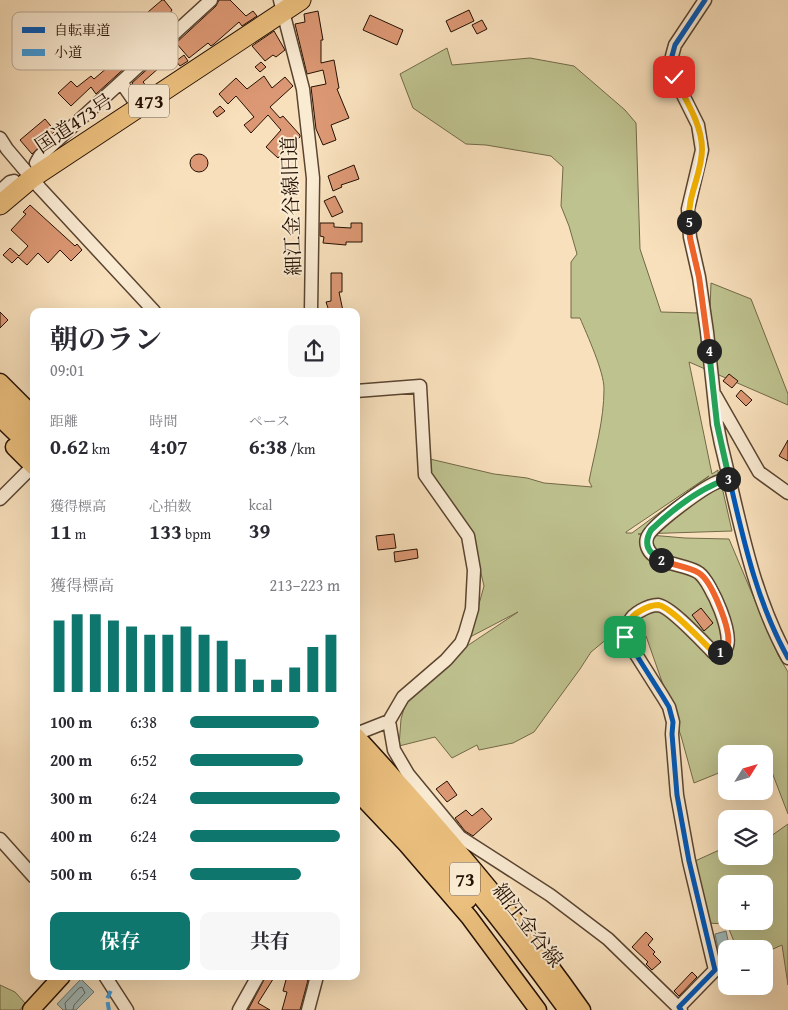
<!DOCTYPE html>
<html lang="ja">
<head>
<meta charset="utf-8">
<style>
	:root { --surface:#fff; --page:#f7f7f7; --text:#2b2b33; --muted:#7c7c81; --accent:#0f766e }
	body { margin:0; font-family:"Gentium Book Plus","Noto Serif JP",serif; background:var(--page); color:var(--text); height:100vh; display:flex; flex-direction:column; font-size:19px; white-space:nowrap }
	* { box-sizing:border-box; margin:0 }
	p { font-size:16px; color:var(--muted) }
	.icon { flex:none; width:28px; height:28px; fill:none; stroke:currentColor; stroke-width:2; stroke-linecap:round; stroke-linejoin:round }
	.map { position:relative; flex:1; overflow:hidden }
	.side { position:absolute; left:30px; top:308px; width:330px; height:672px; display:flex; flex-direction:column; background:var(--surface); border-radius:10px; box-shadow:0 5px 20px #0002 }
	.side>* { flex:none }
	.needle { width:32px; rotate:53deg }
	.tools { position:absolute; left:718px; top:745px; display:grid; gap:10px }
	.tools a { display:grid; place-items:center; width:55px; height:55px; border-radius:10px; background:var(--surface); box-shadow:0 5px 20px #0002; font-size:25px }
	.pin { position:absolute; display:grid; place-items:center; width:42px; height:42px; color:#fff; margin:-21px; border-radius:10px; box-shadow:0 2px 8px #0006 }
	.km { position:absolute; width:25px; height:25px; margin:-12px; border-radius:50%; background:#222; color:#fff; font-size:14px; line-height:25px; text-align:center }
	.round { display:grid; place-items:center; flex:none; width:52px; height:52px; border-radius:10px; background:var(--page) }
	.summary { display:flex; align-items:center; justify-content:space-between; height:85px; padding:0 20px }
	h1 { font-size:28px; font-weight:700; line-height:38px }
	.figures { display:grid; grid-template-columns:repeat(3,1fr); gap:8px; height:85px; padding:5px 20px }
	.figures div { display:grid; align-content:center }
	.figures b { font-size:21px; font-weight:700 }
	.figures small { font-size:14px; font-weight:400 }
	.figures p { font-size:14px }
	.chart { height:140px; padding:10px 20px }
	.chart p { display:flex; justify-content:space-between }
	.chart svg { width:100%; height:90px; margin-top:5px; stroke:var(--accent); stroke-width:6 }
	.cta { display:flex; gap:10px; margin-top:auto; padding:10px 20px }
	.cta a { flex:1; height:58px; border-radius:10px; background:var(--accent); color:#fff; font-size:20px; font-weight:700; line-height:58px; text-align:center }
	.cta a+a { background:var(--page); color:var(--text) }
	ul { padding:0 20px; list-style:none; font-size:16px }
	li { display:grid; grid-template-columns:80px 60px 1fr; align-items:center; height:38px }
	li i { height:12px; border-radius:6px; background:var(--accent) }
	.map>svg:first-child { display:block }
	.green { fill:#bec28f; stroke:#726948; fill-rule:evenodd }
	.water { fill:#a1bbba; stroke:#6f7770 }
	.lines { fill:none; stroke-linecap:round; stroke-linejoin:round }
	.shore { stroke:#63665e; stroke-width:1 }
	.building { fill:#dc9874; stroke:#251002 }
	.minor-casing { stroke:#5a4430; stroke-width:15 }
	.major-casing { stroke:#251002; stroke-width:19 }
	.highway-casing { stroke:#251002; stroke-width:21 }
	.minor { stroke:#faebd3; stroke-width:12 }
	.major { stroke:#ecc07e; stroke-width:16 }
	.highway { stroke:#ecc07e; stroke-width:19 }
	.quiet { stroke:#3c9add; stroke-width:4; stroke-dasharray:8 4; stroke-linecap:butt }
	.cycleway-casing { stroke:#faebd3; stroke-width:8 }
	.cycleway { stroke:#0057b8; stroke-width:5 }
	.split-1-casing { stroke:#fff; stroke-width:10 }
	.split-2-casing { stroke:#fff; stroke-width:10 }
	.split-3-casing { stroke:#fff; stroke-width:10 }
	.split-4-casing { stroke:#fff; stroke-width:10 }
	.split-5-casing { stroke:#fff; stroke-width:10 }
	.split-6-casing { stroke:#fff; stroke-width:10 }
	.split-1 { stroke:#f5b400; stroke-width:6 }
	.split-2 { stroke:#f0652b; stroke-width:6 }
	.split-3 { stroke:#22a559; stroke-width:6 }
	.split-4 { stroke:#22a559; stroke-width:6 }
	.split-5 { stroke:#f0652b; stroke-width:6 }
	.split-6 { stroke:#f5b400; stroke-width:6 }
	.labels { text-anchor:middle; stroke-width:4; stroke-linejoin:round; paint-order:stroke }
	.shield { fill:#faebd3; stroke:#655241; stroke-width:1 }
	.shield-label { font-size:19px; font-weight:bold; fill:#251002 }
	.street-label { font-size:20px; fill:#251002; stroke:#faebd3 }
	.key { fill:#faebd3; stroke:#baa994; stroke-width:1 }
	.key-label { font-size:14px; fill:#251002 }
</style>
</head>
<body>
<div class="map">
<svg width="788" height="1010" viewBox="0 0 788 1010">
	<rect width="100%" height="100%" fill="#f8e0bc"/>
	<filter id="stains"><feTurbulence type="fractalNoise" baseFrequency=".004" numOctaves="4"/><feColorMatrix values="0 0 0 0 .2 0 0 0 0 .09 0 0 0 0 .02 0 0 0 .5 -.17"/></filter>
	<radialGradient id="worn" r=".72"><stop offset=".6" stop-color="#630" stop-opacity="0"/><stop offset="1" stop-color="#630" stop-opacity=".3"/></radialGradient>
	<path class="green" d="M 447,48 L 452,65 L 530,58 L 574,66 L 625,110 L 636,123 L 640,249 L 661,312 L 698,313 L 710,310 L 711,283 L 751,299 L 788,394 L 788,405 L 689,362 L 712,474 L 718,470 L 718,479 L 722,487 L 732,531 L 638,534 L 685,538 L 729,539 L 778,655 L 788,672 L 788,814 L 765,754 L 726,754 L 726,770 L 694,783 L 681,736 L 646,636 L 619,629 L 591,652 L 580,669 L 534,732 L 513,743 L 479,750 L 477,745 L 452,758 L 435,737 L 399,746 L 401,719 L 406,702 L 422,685 L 467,646 L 518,612 L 470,637 L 484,586 L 473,540 L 432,477 L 430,459 L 494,474 L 527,478 L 544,483 L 592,487 L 589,481 C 595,451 604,420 604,389 C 604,371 587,335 580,318 L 571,318 L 571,262 L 577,254 L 569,226 L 561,206 L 563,167 L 551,156 L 486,145 L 466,144 L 413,108 L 400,74 ZM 709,476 L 632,533 L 626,533 L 626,532 Z
		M 788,824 L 788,985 L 782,945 L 764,953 L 764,949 L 737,949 L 727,924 L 707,923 L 695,861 L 726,847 L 726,856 L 764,856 L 764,841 ZM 726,884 L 764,884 L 764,921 L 726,921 Z
		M 0,985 L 15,992 L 25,1003 L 20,1010 L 0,1010 Z"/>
	<path class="water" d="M 726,931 L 730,949 L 726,949 L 726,956 L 720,958 L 715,934 Z
		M 81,979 L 94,992 L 76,1010 L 63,1010 L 57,1004 Z"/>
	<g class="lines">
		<path class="shore" d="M 66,1010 L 65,1003 L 79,988 L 82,987 L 85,993 L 74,1005 L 73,1010"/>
	</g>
	<path class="building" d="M 162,0 L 164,0 L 172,10 L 170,13 L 176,20 L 163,30 L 148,12 Z
		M 219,0 L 230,0 L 246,16 L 253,11 L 257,16 L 242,26 L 239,22 L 214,44 L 211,46 L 208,43 L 189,58 L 176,43 L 216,6 Z
		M 469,10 L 474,21 L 451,32 L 446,21 Z
		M 318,11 L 323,40 L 321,40 L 321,63 L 334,60 L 339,88 L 337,89 L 349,118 L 331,125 L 336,140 L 323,145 L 316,129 L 311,87 L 326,84 L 323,70 L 307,74 L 295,24 L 305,22 L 304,14 Z
		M 370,15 L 403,30 L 397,45 L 363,30 Z
		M 482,20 L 487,29 L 477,34 L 472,25 Z
		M 117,31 L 138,56 L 96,94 L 91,87 L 71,106 L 58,93 L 71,81 L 77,87 L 91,76 L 94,79 L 108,67 L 101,58 L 114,48 L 107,40 Z
		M 274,31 L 285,50 L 276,57 L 273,55 L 265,61 L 252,46 Z
		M 163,55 L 168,60 L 143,82 L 148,88 L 139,94 L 132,83 Z
		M 184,55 L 188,61 L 180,66 L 176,61 Z
		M 261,62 L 266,67 L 260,72 L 255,67 Z
		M 264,76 L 272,88 L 285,77 L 293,86 L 270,107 L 280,118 L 283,116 L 300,135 L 300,137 L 295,142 L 294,141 L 278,158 L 266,147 L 281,130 L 268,115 L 251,133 L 244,125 L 254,117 L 236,96 L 228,104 L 219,94 L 236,78 L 247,89 Z
		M 220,106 L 225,111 L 217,117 L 213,112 Z
		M 45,119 L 55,131 L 32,154 L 20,140 Z
		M190 163a9 9 0 1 1 18 0a9 9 0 1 1-18 0Z
		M 354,165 L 359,179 L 341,185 L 342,187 L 333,191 L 328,176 Z
		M 335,196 L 343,212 L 332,217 L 324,201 Z
		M 30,205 L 75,246 L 77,244 L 82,250 L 71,261 L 60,250 L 48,263 L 38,253 L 27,265 L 18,257 L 12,263 L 3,255 L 10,248 L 19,256 L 28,246 L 11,230 L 26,214 L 23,212 Z
		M 320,223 L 334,223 L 334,227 L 351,228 L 351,223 L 362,223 L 362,242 L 346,242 L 346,245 L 323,243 L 324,237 L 320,236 Z
		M 331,273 L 342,273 L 342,292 L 339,292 L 343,311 L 329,311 L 326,302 L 331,301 Z
		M 0,312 L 8,320 L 0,328 Z
		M 729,374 L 738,381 L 732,388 L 723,381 Z
		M 741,390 L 752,400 L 746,406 L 736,396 Z
		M 788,440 L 788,461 L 779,456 Z
		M 394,534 L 396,548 L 378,550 L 376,536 Z
		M 417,549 L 418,558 L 395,562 L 394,552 Z
		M 701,608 L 713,623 L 704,631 L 692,615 Z
		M 447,781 L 457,795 L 447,802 L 436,789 Z
		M 482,808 L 492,819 L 473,836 L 465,831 L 455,818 L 466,810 L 472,816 Z
		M 646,932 L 653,939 L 648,945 L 655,952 L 653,954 L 661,962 L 652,970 L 646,964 L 648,962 L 632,947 Z
		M 692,972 L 697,977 L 679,996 L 674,991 Z
		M 266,976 L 275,976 L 258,1003 L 270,1010 L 248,1010 Z
		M 287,976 L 294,976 L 308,980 L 300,1010 L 282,1010 L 287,992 L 283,991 Z"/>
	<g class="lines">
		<g class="minor-casing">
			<path id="minor" d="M 280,0 L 303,89 L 313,178 L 311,311
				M 705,0 L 675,45 L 672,56 L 674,77 L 698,125 L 702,150 L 688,209 L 690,237 L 699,277 L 707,332 L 717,424 L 721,444 C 739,516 751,592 788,658
				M 121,82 L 139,108
				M 0,138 L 7,149 L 40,188 L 154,311
				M 36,163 L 40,156 L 211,0
				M 0,191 L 10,182 L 14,181
				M 356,391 L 420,386 L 425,475 L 468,536 L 474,570 L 472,609 L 465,633 L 461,643 L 446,660 L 403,697 L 389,721 L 356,734
				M 715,395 L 759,472 L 788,493
				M 0,499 L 33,466
				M 389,721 L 394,750 L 408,774 L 460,837 L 550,895 L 608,939 L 681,1010
				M 0,839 L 34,877
				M 105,976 L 127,1010
				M 679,1007 L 715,970 L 689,861 L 677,795 L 672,734 L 673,722 L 669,707 L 663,697 L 625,637 C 627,625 629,617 640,611 C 645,608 652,605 658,605 C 670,606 704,643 714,653 C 718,652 722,653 725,650 C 736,638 711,582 699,573 C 689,565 664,565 653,555 C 648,551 645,544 647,538 C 650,526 702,489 715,483 C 719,481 724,480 729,478
				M 239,1010 L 258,976
				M 308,1010 L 317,976"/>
		</g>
		<g class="major-casing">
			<path id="major" d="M 0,382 L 34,416
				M 0,399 L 34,433
				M 0,418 L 34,451
				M 14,447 L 34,467
				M 356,736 C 436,823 514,913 582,1010
				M 356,753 C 431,832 503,922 567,1010
				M 356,773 L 408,830 L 468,900
				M 356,791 L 407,845 L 469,917 L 538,1010
				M 31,1010 L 62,976"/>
		</g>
		<g class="highway-casing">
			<path id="highway" d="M 0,205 L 32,178 L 301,0"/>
		</g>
		<use href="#minor" class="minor"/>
		<use href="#major" class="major"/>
		<use href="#highway" class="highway"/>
		<path class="quiet" d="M 109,1010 L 107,999 L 112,988"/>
		<g class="cycleway-casing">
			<path id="cycleway" d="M 705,0 L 675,45 L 672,56 L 674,77 L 698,125 L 702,150 L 688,209 L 690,237 L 699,277 L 707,332 L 717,424 L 721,444 C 739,516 751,592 788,658
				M 681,1010 L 679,1007 L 715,970 L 689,861 L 677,795 L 672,734 L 673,722 L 669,707 L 663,697 L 625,637 C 627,625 629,617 640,611 C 645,608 652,605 658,605 C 670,606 704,643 714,653 C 718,652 722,653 725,650 C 736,638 711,582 699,573 C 689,565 664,565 653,555 C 648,551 645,544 647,538 C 650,526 702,489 715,483 C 719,481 724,480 729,478"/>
		</g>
		<use href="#cycleway" class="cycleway"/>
	</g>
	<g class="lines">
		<g class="split-1-casing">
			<path id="split-1" d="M 625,637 C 627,625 629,617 640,611 C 645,608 652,605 658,605 C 670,606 704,643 714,653 L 720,652"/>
		</g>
		<g class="split-2-casing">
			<path id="split-2" d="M 661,560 C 672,565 689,567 699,573 C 712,581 731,630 728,644 C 727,649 724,651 720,652"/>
		</g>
		<g class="split-3-casing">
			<path id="split-3" d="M 661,560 C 648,553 643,544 651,530 C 672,510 699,488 728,479"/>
		</g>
		<g class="split-4-casing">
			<path id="split-4" d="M 709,351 L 717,424 L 729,478 L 728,479"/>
		</g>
		<g class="split-5-casing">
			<path id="split-5" d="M 689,222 L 690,238 L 699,277 L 709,351"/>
		</g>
		<g class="split-6-casing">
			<path id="split-6" d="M 674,77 C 685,99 702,124 702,149 C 702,174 687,196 689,222"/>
		</g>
		<use href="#split-1" class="split-1"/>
		<use href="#split-2" class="split-2"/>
		<use href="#split-3" class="split-3"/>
		<use href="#split-4" class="split-4"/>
		<use href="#split-5" class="split-5"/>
		<use href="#split-6" class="split-6"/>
	</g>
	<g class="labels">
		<g class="shield">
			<rect x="129" y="84.5" width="40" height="33" rx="4"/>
			<rect x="450" y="862.5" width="30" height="33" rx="4"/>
		</g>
		<g class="shield-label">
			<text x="149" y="108">473</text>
			<text x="465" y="886">73</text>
		</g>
		<g class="street-label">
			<text transform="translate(74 123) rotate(-34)" y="7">国道473号</text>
			<text transform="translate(291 206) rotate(-92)" y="7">細江金谷線旧道</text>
			<text transform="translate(528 925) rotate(52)" y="7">細江金谷線</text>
		</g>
	</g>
	<rect x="12" y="12" width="166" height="58" rx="8" class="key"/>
	<rect x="22" y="27" width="23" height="6" fill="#0057b8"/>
	<rect x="22" y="49" width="23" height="7" fill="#3c9add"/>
	<g class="key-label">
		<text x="54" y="35">自転車道</text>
		<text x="54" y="57">小道</text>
	</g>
	<rect width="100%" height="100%" filter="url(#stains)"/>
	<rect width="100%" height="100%" fill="url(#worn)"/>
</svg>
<div class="tools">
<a><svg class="needle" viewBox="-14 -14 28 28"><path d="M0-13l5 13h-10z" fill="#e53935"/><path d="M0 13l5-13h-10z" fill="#7c7c81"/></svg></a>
<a><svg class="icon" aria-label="layers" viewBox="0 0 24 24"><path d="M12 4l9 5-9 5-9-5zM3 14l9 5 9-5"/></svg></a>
<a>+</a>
<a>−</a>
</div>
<div class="pin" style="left:625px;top:637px;background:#1e9e55"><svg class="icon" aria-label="arrive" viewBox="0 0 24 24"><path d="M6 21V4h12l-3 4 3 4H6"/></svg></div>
<div class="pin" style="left:674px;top:77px;background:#d93025"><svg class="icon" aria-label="check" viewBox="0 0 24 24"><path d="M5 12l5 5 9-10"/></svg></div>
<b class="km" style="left:720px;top:652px">1</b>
<b class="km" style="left:661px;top:560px">2</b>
<b class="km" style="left:728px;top:479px">3</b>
<b class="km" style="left:709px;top:351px">4</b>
<b class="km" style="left:689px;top:222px">5</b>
<section class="side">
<div class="summary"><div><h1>朝のラン</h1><p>09:01</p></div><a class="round"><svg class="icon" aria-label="share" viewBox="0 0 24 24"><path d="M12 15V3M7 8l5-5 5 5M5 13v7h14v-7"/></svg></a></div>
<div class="figures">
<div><p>距離</p><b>0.62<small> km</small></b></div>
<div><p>時間</p><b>4:07</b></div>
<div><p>ペース</p><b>6:38<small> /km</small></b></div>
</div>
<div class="figures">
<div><p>獲得標高</p><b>11<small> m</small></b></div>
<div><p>心拍数</p><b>133<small> bpm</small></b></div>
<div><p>kcal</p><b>39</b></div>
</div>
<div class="chart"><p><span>獲得標高</span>213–223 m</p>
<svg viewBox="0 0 160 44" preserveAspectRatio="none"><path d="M5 44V9M15 44V6M25 44V6M35 44V9M45 44V12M55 44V16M65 44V16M75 44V12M85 44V16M95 44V19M105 44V28M115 44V38M125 44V38M135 44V32M145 44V22M155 44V16"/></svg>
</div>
<ul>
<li><b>100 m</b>6:38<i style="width:86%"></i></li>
<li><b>200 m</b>6:52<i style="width:75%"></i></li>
<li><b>300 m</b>6:24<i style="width:100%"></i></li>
<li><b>400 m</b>6:24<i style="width:100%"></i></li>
<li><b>500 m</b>6:54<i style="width:74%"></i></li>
</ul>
<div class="cta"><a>保存</a><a>共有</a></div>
</section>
</div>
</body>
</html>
